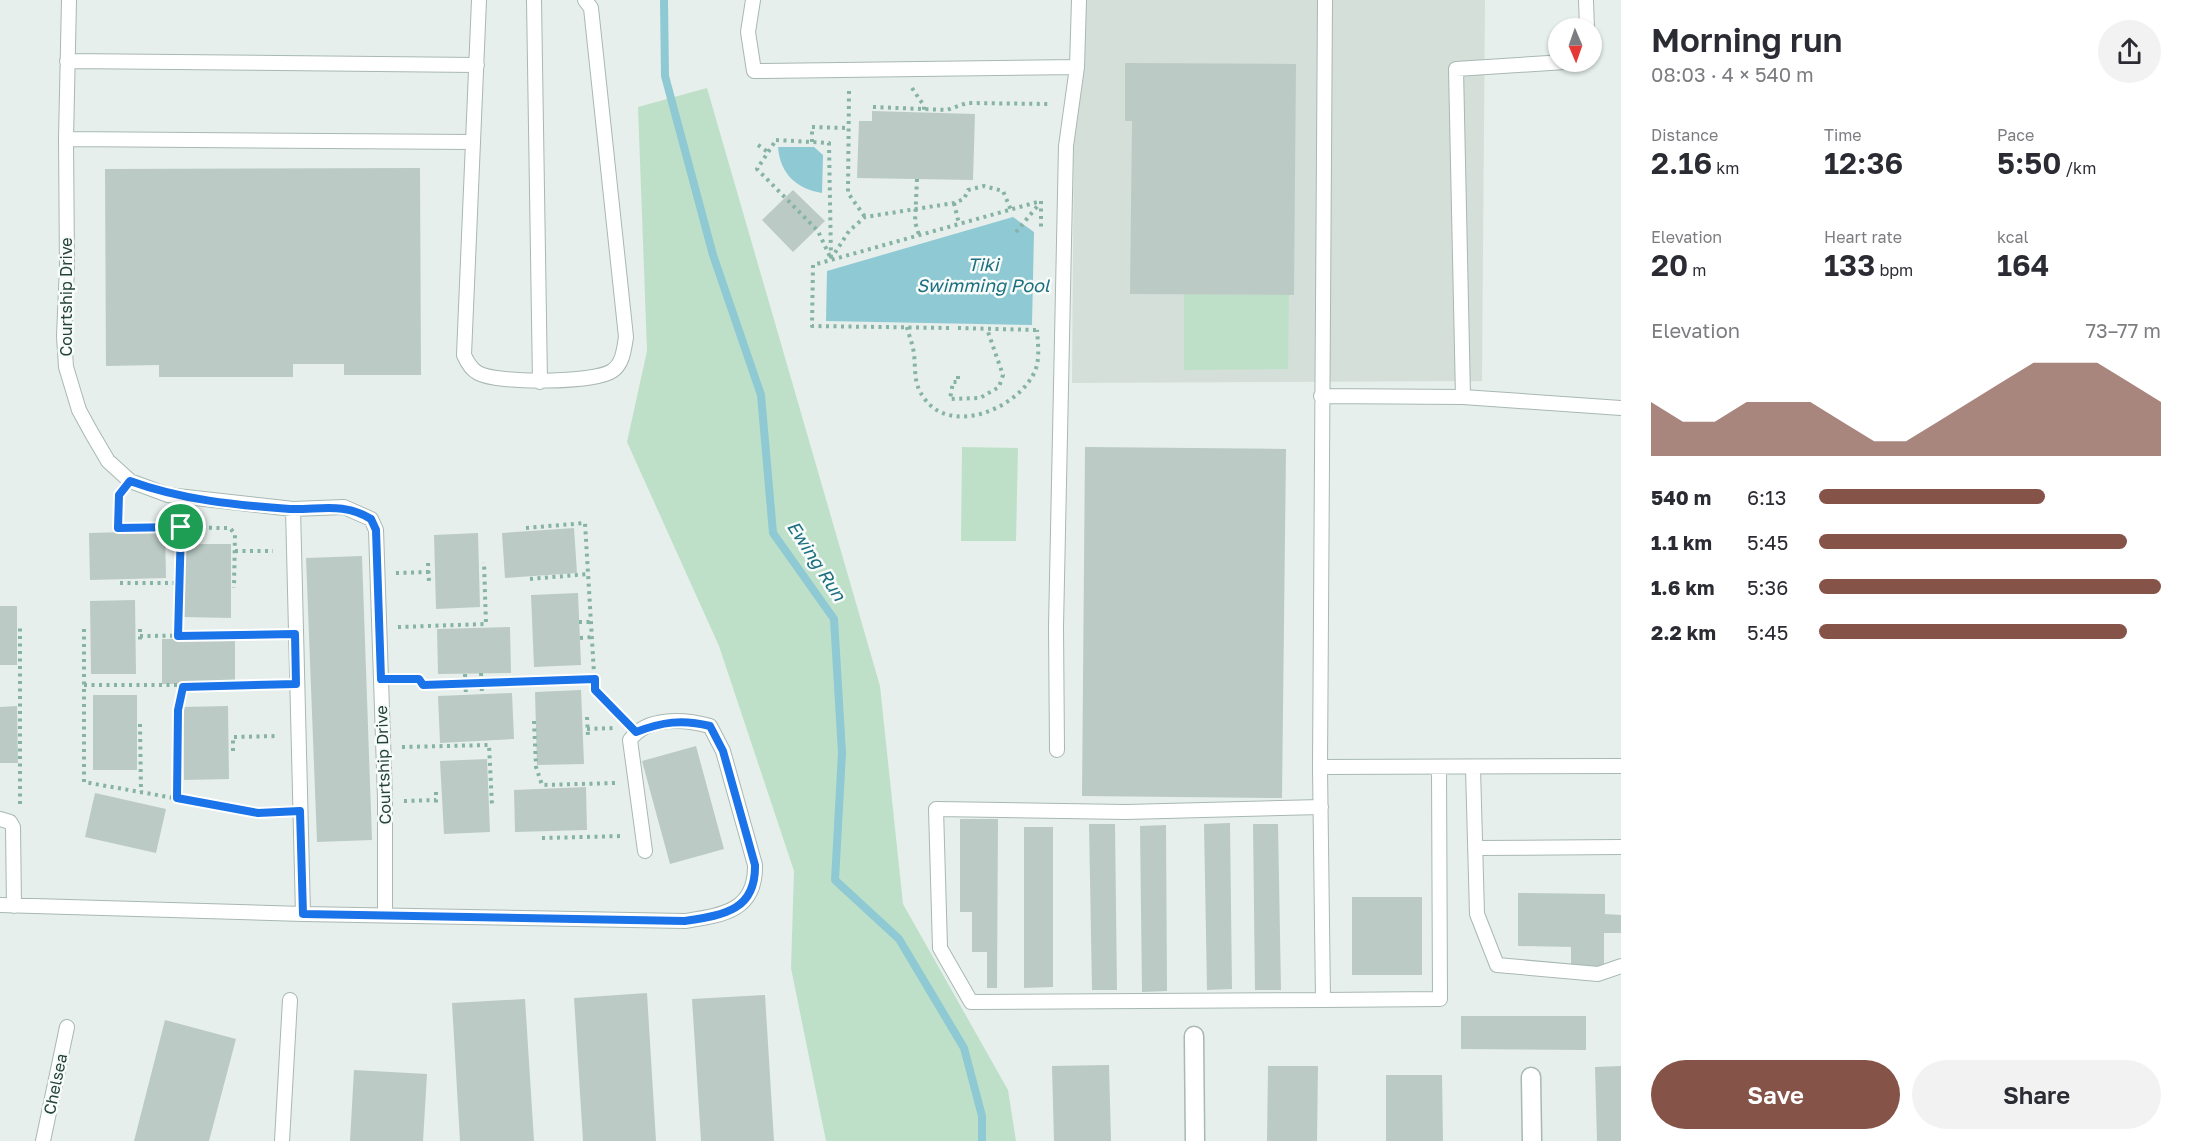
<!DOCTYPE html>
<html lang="en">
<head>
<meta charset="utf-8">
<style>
	:root { --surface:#fff; --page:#f2f2f3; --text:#2b2b33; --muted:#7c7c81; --accent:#855347 }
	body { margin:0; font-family:"Golos Text",sans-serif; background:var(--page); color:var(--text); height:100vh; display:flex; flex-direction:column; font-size:22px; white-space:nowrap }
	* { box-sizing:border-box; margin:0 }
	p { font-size:20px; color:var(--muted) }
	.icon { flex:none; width:33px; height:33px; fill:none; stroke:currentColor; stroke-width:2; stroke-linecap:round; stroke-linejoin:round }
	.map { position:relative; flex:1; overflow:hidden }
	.sheet { display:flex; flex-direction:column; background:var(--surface); width:570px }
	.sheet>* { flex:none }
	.needle { width:39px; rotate:178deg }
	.controls { position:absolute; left:1548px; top:18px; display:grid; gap:12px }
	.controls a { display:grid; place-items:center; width:54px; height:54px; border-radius:50%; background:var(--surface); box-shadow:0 2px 4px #0004; font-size:30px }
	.pin { position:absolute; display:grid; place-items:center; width:51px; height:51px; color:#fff; margin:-26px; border:3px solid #fff; border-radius:50%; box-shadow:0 2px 6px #0007 }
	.round { display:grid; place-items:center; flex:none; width:63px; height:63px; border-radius:32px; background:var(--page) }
	.overview { display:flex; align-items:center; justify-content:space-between; height:102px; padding:0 30px }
	h1 { font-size:33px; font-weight:600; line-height:45px }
	.metrics { display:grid; grid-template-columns:repeat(3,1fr); gap:9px; height:102px; padding:6px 30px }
	.metrics div { display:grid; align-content:center }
	.metrics b { font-size:30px; font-weight:600 }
	.metrics small { font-size:16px; font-weight:400 }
	.metrics p { font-size:16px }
	.chart { height:168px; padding:12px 30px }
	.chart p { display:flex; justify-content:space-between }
	.chart svg { width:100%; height:108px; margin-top:6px; fill:var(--accent); opacity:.7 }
	.button { display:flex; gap:12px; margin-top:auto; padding:12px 30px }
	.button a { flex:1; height:69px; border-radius:36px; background:var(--accent); color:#fff; font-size:24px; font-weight:600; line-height:69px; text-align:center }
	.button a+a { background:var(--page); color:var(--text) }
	ul { padding:0 30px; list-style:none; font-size:20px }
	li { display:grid; grid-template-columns:96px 72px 1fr; align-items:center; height:45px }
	li i { height:15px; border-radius:8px; background:var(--accent) }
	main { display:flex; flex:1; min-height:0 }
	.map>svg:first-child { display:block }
	.built { fill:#d4dfda }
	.green { fill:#bfe0c8 }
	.water { fill:#8ec9d4 }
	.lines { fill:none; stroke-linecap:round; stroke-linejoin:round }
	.stream { stroke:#8ec9d4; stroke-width:8 }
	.building { fill:#bbcac4 }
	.service-casing { stroke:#a8b8b2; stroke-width:16 }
	.minor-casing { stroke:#a8b8b2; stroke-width:21 }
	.path { stroke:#86b3a5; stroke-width:4; stroke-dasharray:3 4.5; stroke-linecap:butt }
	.service { stroke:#fff; stroke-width:14 }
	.minor { stroke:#fff; stroke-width:18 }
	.route-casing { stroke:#fff; stroke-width:12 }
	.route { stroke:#1a73e8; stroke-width:8 }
	.labels { text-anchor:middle; stroke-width:5; stroke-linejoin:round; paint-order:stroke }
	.street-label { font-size:16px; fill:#24423a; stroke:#f7fbf9 }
	.water-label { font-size:18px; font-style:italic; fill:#1c6f80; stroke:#f7fbf9 }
</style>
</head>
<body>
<main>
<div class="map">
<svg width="1621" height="1141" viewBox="0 0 1621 1141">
	<rect width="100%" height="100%" fill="#e6efeb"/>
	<path class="built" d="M 1075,0 L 1485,0 L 1482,381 L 1072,383 Z"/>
	<path class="green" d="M 707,88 L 880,686 L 903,904 L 1008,1090 L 1016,1141 L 826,1141 L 791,968 L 794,871 L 719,646 L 627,442 L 647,351 L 638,107 Z
		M 1184,294 L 1289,295 L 1288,369 L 1184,370 Z
		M 962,447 L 1018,448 L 1016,541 L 961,541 Z"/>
	<path class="water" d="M 778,147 L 814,147 L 823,155 L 822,193 C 797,189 780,174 778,147 Z
		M 1013,217 L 1034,232 L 1032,325 L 826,321 L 827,271 Z"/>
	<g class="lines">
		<path class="stream" d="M 664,0 L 665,76 L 713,255 L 761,395 L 773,533 L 834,619 L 842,753 L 835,880 L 899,939 L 964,1048 L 982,1116 L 982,1141"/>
	</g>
	<path class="building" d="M 1125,63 L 1296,64 L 1294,295 L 1130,294 L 1132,121 L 1125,121 Z
		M 872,111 L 975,114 L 973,180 L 857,178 L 859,121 L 872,121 Z
		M 420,168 L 421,375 L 344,375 L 344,364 L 293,364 L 293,377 L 159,377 L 159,365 L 106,366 L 105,169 Z
		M 793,190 L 825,221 L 793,252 L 762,220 Z
		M 1085,447 L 1286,449 L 1282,798 L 1082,796 Z
		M 574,528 L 577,573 L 505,578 L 502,533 Z
		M 165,531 L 166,578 L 90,580 L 89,533 Z
		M 478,533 L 480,607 L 436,609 L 434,535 Z
		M 184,544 L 231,544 L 231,618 L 183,617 Z
		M 362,556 L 372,840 L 317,842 L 306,558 Z
		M 578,593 L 581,665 L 534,667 L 531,595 Z
		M 135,600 L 136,674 L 91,674 L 90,601 Z
		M 0,606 L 17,606 L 17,665 L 0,665 Z
		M 510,627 L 511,673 L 438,674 L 437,629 Z
		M 235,638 L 235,683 L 162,684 L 162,639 Z
		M 581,690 L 584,764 L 537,765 L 535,692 Z
		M 512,693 L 514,739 L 440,743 L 438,696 Z
		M 93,695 L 137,695 L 137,770 L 93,770 Z
		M 17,706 L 18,763 L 0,763 L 0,707 Z
		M 228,706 L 229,779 L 184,780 L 183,707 Z
		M 696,746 L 724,849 L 670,864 L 642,761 Z
		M 487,759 L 490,832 L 444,834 L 440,761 Z
		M 586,787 L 587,830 L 515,832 L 514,790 Z
		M 95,793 L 166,809 L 156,853 L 85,837 Z
		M 960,819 L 998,819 L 997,988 L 987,988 L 987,952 L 972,952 L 972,912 L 960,912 Z
		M 1230,823 L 1232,989 L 1207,990 L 1204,824 Z
		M 1089,824 L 1115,824 L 1117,990 L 1092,990 Z
		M 1253,824 L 1278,824 L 1281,990 L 1255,990 Z
		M 1166,825 L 1167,991 L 1142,992 L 1140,826 Z
		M 1024,827 L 1053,827 L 1053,987 L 1024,988 Z
		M 1518,893 L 1605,894 L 1605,914 L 1621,915 L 1621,933 L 1604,933 L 1604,971 L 1571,971 L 1571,947 L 1518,946 Z
		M 1352,897 L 1422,897 L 1422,975 L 1352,975 Z
		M 647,993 L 656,1141 L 583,1141 L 574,998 Z
		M 765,995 L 774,1141 L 701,1141 L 692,999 Z
		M 525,999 L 534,1141 L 460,1141 L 452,1003 Z
		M 1461,1016 L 1586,1016 L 1586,1050 L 1461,1049 Z
		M 165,1020 L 236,1039 L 209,1141 L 134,1141 Z
		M 1109,1065 L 1111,1141 L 1054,1141 L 1052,1066 Z
		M 1268,1066 L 1318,1066 L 1317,1141 L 1267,1141 Z
		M 1621,1066 L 1621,1141 L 1597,1141 L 1595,1067 Z
		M 354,1070 L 427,1074 L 423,1141 L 350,1141 Z
		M 1386,1075 L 1442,1075 L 1443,1141 L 1386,1141 Z"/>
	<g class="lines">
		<g class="service-casing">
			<path id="service" d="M 69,0 L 66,139 L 67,266 L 64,336 L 66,367 L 79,410 L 91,432 L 108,461 L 130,481 L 168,495 L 293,509 L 344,507 L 371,519 L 376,530 L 385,799 L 385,914
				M 479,0 L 464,355 C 467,362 471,369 478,373 C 498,384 594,383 612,371 C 623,364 624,349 626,337 L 591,8 L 585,0
				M 534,0 L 540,382
				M 753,0 L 748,32 L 754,71 L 1077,67
				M 1325,0 L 1320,767 L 1621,766
				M 1586,0 L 1587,28
				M 67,61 L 477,65
				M 1565,62 L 1456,69 L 1463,397 L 1621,408
				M 66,139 L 473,142
				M 1321,396 L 1463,397
				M 293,509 L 303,914
				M 1057,750 L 1056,627 L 1066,146 L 1077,67 L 1079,0
				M 1320,767 L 1323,1000 L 1440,999 L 1439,768
				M 1473,768 L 1477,914 L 1497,965 L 1598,974 L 1621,966
				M 1321,807 L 1126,812 L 936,809 L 940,948 L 971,1002 L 1323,1000
				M 0,819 L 10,822 L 13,827 L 14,906
				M 1477,848 L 1621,847
				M 0,905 L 303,914 L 685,921 C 723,915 756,911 755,865 L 723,751 L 710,726 C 685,719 647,716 630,740 L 645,851
				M 43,1141 L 67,1027
				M 282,1141 L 290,1000"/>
		</g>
		<g class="minor-casing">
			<path id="minor" d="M 1194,1036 L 1195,1141
				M 1531,1077 L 1532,1141"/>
		</g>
		<path class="path" d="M 912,88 L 924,106 L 924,112
			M 849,91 L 848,193 L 865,217
			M 873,107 L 947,110 L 967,103 L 1050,104
			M 776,140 L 829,143 L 831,259 L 818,231 L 757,169 Z
			M 812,142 L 812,127 L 847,128
			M 758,145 L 768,152
			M 917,179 L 915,222 L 919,235
			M 1041,201 L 1041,228
			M 954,203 L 959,224
			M 1016,232 L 1040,203
			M 831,259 L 849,231 L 865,217 L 954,203 L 964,199 L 968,190 L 984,186 L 1003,191 L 1011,210
			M 907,327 C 909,336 913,345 914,354 C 916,371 913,383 924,398 C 951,437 1019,408 1035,371 C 1040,359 1038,344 1037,330
			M 949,328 L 812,326 L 813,265 L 1041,201
			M 958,328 L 1037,330
			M 958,376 L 958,382 L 953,382 L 950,399 L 980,398 L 999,387 L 1003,375 L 987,329
			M 119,498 L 118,527 L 230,528 L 235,534 L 234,588
			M 526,528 L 585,523 L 595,690 L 622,718
			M 235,551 L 273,551
			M 428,563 L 429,582
			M 396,573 L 429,572
			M 530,579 L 588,574
			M 120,583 L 179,583
			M 579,622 L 591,622
			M 398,627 L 486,624 L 484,562
			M 84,629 L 84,782 L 258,813 L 281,812
			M 140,629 L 140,644
			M 140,636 L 276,635
			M 178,636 L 181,527
			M 580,638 L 592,637
			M 481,673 L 482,694
			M 465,674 L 466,695
			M 401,679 L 419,679 L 423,685 L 595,679
			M 84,685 L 277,685
			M 587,717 L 588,736
			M 534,721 L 536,767 L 542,785 L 616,783
			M 140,724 L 141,792
			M 587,729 L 614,728
			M 402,747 L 489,745 L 492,805
			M 233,751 L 233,737 L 279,736
			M 436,792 L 436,807
			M 177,799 L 178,710 L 183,687
			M 404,801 L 436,800
			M 20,804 L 20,626
			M 542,838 L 624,836"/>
		<use href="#service" class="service"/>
		<use href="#minor" class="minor"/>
	</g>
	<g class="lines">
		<g class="route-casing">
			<path id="route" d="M 130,481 C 182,500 235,505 290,509 C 320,510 344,502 371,519 L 376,530 L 381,679 L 419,679 L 423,685 L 595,679 L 595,690 L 636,732 C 662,722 682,719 710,726 L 723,751 L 755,865 C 756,911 723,915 685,921 L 303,914 L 300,811 L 258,813 L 177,798 L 178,710 L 183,687 L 296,684 L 295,634 L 178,636 L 181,527 L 118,528 L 119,495 Z"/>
		</g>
		<use href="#route" class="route"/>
	</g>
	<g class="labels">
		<g class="street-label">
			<text transform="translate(66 297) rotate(-90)" y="6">Courtship Drive</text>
			<text transform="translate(383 765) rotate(-92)" y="6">Courtship Drive</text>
			<text transform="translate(55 1084) rotate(-78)" y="6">Chelsea</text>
		</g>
		<g class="water-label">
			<text x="983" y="271">Tiki<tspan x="983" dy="21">Swimming Pool</tspan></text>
			<text transform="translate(816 561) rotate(57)" y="6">Ewing Run</text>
		</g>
	</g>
</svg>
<div class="controls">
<a><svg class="needle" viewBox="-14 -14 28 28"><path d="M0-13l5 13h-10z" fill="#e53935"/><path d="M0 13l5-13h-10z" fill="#7c7c81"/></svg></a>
</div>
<div class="pin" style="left:181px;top:527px;background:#1e9e55"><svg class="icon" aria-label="arrive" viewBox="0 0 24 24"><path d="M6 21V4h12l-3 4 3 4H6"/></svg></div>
</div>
<section class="sheet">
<div class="overview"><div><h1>Morning run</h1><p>08:03 · 4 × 540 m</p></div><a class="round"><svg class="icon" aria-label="share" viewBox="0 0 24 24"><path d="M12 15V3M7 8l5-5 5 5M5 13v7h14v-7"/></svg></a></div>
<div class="metrics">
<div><p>Distance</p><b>2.16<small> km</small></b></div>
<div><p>Time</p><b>12:36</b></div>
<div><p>Pace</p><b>5:50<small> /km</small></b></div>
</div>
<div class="metrics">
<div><p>Elevation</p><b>20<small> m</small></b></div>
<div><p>Heart rate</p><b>133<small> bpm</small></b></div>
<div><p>kcal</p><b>164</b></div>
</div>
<div class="chart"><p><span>Elevation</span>73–77 m</p>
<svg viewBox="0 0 160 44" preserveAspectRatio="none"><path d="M0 44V22L10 30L20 30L30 22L40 22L50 22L60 30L70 38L80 38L90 30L100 22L110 14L120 6L130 6L140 6L150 14L160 22V44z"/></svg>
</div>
<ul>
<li><b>540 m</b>6:13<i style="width:66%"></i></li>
<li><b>1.1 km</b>5:45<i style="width:90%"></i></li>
<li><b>1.6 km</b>5:36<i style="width:100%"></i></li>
<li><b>2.2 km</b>5:45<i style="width:90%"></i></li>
</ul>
<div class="button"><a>Save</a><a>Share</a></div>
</section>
</main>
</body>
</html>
